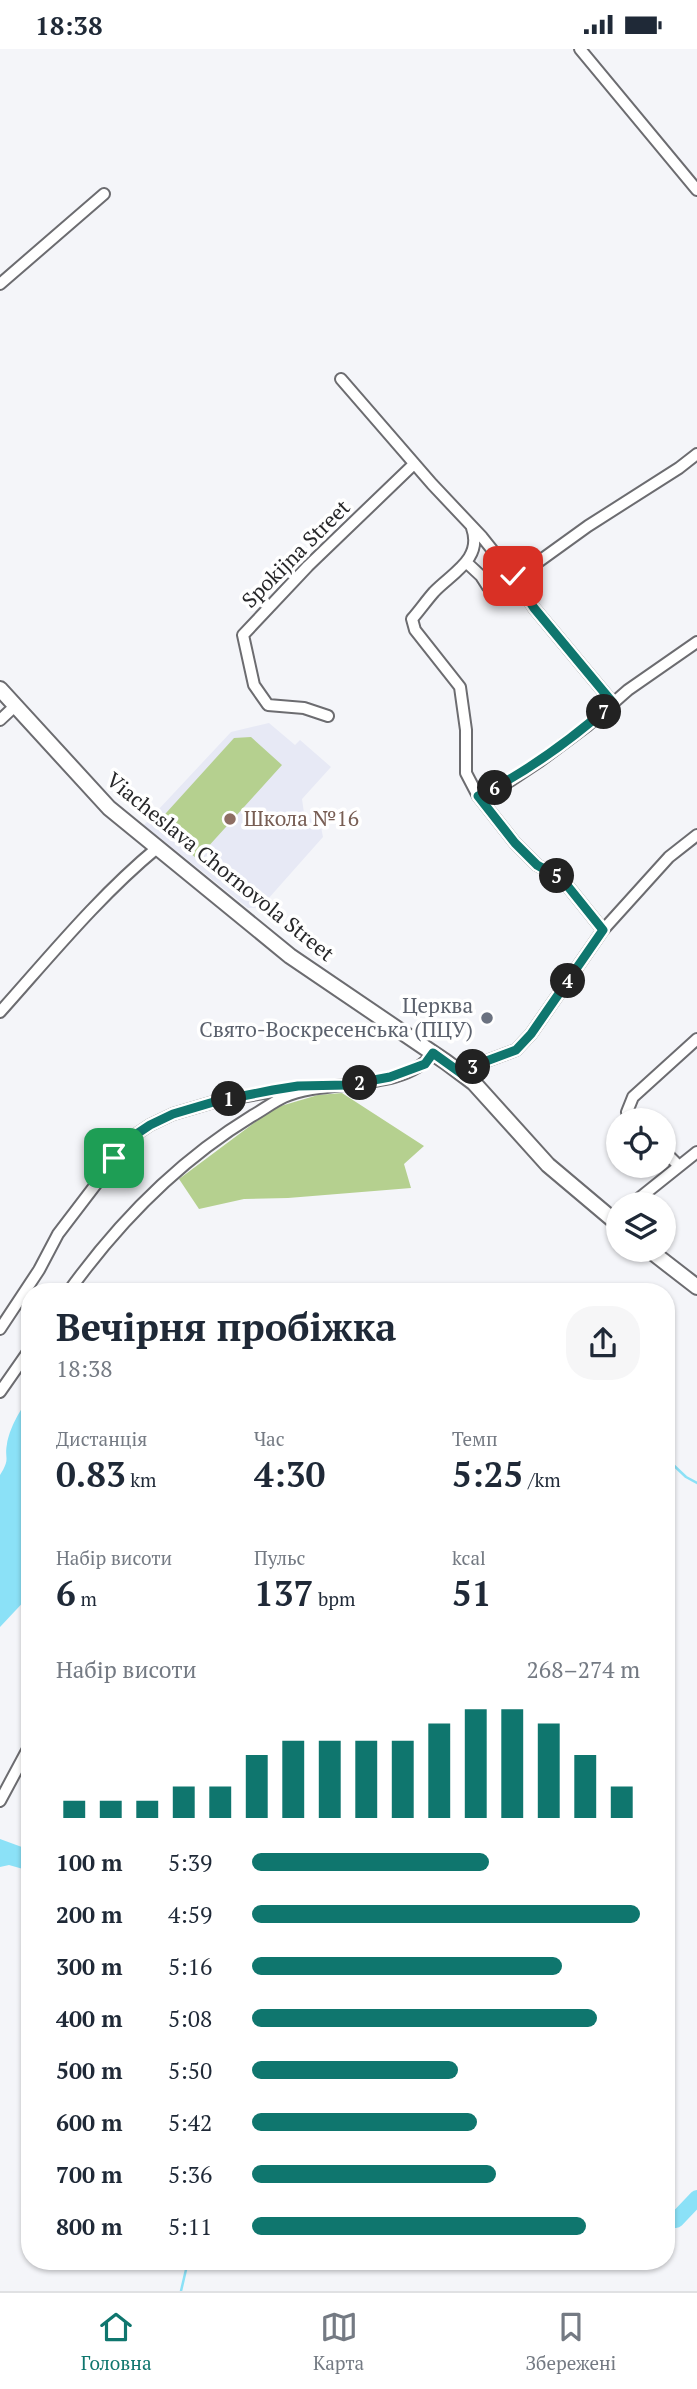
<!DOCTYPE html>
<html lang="uk">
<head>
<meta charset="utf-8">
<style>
	:root { --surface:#fff; --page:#f6f6f7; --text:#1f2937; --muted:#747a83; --line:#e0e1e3; --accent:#0f766e }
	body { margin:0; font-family:"PT Serif",serif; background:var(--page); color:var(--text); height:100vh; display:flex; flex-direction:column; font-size:26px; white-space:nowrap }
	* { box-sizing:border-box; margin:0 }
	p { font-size:23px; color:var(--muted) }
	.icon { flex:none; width:38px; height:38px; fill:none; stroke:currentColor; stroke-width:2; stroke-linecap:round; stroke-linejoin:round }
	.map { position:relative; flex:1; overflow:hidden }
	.drawer { position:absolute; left:21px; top:1234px; width:654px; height:987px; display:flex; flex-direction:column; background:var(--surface); border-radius:28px; box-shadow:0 2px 5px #0004 }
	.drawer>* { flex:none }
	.controls { position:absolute; left:606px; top:1059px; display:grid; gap:14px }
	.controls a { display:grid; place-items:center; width:70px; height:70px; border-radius:50%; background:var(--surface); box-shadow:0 2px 5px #0004; font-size:35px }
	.pin { position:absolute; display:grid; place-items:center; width:60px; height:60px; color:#fff; margin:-30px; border-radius:14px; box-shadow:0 4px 10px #0006 }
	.km { position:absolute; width:35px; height:35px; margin:-18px; border-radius:50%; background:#222; color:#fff; font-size:19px; line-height:35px; text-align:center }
	.round { display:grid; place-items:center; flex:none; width:74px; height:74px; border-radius:28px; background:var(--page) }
	.summary { display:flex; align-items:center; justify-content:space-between; height:119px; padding:0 35px }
	h1 { font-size:38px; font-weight:600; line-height:52px }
	.metrics { display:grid; grid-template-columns:repeat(3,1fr); gap:10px; height:119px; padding:7px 35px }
	.metrics div { display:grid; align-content:center }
	.metrics b { font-size:35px; font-weight:600 }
	.metrics small { font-size:19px; font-weight:400 }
	.metrics p { font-size:19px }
	.chart { height:196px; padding:14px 35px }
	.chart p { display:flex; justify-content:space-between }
	.chart svg { width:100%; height:126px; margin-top:7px; stroke:var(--accent); stroke-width:6 }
	ul { padding:0 35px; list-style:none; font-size:23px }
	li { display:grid; grid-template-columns:112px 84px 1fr; align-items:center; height:52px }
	li i { height:18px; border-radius:9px; background:var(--accent) }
	.status { display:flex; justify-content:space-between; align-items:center; height:49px; padding:0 35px; background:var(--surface); direction:ltr }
	.status svg { height:19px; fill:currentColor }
	.dock { display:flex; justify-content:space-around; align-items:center; height:98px; border-top:2px solid var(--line); background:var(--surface); font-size:19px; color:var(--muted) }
	.dock a { display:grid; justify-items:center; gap:4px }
	.dock .selected { color:var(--accent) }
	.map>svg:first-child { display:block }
	.built { fill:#e7e9f5 }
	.green { fill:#b5d08f }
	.water { fill:#8be1f7 }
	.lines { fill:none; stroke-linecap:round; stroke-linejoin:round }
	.stream { stroke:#8be1f7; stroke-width:2.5 }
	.river { stroke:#8be1f7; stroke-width:16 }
	.minor-casing { stroke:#6c6c70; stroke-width:14 }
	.secondary-casing { stroke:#6c6c70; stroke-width:18 }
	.minor { stroke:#fff; stroke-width:10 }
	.secondary { stroke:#fff; stroke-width:14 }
	.route-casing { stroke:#fff; stroke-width:14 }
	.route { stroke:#0f766e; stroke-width:9 }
	.education-dot { fill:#8d6e63; stroke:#fff; stroke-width:2.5 }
	.worship-dot { fill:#6b7280; stroke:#fff; stroke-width:2.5 }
	.labels { text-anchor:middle; stroke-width:7; stroke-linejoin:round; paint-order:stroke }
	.street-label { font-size:21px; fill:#272729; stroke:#fff }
	.education-label { font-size:21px; fill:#785e54; stroke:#fff; text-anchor:start }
	.worship-label { font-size:21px; fill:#5b616d; stroke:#fff; text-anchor:end }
</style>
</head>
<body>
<div class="status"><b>18:38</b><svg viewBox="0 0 49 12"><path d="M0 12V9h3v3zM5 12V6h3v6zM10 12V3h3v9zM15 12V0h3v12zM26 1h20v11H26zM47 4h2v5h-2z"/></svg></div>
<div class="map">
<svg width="697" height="2242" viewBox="0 0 697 2242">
	<rect width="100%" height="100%" fill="#f4f5f9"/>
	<path class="built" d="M 269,674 L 295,696 L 300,691 L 331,718 L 302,750 L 304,764 L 321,778 L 323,788 L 260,859 L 248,859 L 144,776 L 231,683 Z"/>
	<path class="green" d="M 251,688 L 282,716 L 197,810 L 157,774 L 234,689 Z
		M 342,1044 L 424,1097 L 404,1115 L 411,1139 L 288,1149 L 244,1150 L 199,1160 L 179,1130 L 274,1059 L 318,1046 Z"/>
	<path class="water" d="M 30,1350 L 30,1546 L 0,1578 L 0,1426 C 11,1409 4,1410 7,1395 C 9,1381 20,1359 30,1350 Z
		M 0,1790 L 30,1801 L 30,1822 L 9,1816 L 0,1818 Z"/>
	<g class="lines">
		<path class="stream" d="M 667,1410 L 686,1428 L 697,1434
			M 181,2242 L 188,2212"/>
		<path class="river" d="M 667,2171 L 676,2171 L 697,2149"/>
		<g class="minor-casing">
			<path id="minor" d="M 580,0 L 697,141
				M 0,235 L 104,145
				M 341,330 L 432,435 L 482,488 L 513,527 L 534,559 L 613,654
				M 472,479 C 483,510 452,524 434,543 C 426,552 420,561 412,570 L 415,581 L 460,638 L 466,681 L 466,724 L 478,747 L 515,794 L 537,816 L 562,830 L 603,881
				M 466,513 L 481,527 L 488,538 L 527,521 L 588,477 L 679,419 L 697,405
				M 328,667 L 304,659 L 268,656 L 254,636 L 243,586 L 308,517 L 414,415
				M 0,671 L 15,657
				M 478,747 L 510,732 L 540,712 L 587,677 L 628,641 L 697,593
				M 0,963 C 51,906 99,847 157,799
				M 465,1027 L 473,1017 L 516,1001 L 531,985 L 603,881 L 669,808 L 697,786
				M 635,1071 L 627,1063 L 633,1048 L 697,990
				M 663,1101 L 679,1117
				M 632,1155 L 697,1103
				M 69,1242 C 118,1174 180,1111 252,1067 C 263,1061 273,1053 284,1048 C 326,1029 404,1044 433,1004
				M 0,1280 L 39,1221 L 58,1185 L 132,1088 L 150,1076 L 173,1065 L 217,1052 L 304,1037
				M 0,1343 L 30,1300
				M 0,1752 L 30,1696"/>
		</g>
		<g class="secondary-casing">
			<path id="secondary" d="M 0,640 L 109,759 L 290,907 L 446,1013 L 474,1034 L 548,1116 L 618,1175
				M 648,1200 L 697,1238"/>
		</g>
		<use href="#minor" class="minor"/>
		<use href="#secondary" class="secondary"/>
	</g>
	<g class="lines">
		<g class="route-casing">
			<path id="route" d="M 114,1109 L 132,1088 L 150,1076 L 173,1065 L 217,1052 L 273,1041 L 298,1037 L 347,1036 L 390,1028 L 425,1015 L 433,1004 L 465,1027 L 473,1017 L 516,1001 L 531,985 L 603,881 L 562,830 L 537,816 L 515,794 L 478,747 C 528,723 572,690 613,654 L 534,559 L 513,527"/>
		</g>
		<use href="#route" class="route"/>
	</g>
	<circle class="education-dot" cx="230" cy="770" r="7"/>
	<circle class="worship-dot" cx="487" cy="969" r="7"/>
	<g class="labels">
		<g class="street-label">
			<text transform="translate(296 505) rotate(-45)" y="7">Spokijna Street</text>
			<text transform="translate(220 818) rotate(39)" y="7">Viacheslava Chornovola Street</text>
		</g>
		<g class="education-label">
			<text x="244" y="777">Школа №16</text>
		</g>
		<g class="worship-label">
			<text x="473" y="964">Церква<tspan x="473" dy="24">Свято-Воскресенська (ПЦУ)</tspan></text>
		</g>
	</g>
</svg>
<div class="controls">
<a><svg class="icon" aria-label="locate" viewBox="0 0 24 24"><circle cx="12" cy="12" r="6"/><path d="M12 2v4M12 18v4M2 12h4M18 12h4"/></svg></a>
<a><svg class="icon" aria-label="layers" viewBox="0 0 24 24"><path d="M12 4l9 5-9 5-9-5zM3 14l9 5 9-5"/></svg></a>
</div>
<div class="pin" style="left:114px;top:1109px;background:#1e9e55"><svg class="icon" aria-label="arrive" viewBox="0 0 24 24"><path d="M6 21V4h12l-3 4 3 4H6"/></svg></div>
<div class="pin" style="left:513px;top:527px;background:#d93025"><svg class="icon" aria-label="check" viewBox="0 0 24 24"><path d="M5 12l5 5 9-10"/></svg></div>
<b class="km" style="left:229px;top:1050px">1</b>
<b class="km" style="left:360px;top:1034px">2</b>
<b class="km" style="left:473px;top:1018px">3</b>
<b class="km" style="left:568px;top:932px">4</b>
<b class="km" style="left:557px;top:827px">5</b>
<b class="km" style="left:495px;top:739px">6</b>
<b class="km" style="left:604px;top:663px">7</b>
<section class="drawer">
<div class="summary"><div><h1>Вечірня пробіжка</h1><p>18:38</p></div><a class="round"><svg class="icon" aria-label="share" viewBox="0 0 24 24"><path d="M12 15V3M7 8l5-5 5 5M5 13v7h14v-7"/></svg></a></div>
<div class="metrics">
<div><p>Дистанція</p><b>0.83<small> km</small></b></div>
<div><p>Час</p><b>4:30</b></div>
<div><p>Темп</p><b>5:25<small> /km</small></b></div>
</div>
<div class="metrics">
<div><p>Набір висоти</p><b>6<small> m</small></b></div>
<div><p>Пульс</p><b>137<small> bpm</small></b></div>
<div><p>kcal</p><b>51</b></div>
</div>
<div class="chart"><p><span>Набір висоти</span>268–274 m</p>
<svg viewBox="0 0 160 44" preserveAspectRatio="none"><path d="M5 44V38M15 44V38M25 44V38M35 44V33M45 44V33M55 44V22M65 44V17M75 44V17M85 44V17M95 44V17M105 44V11M115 44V6M125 44V6M135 44V11M145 44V22M155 44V33"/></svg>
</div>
<ul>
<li><b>100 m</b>5:39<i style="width:61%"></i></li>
<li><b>200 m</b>4:59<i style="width:100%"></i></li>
<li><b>300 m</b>5:16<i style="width:80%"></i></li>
<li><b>400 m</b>5:08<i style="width:89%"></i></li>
<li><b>500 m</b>5:50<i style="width:53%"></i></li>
<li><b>600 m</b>5:42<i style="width:58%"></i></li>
<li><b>700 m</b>5:36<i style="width:63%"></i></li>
<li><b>800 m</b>5:11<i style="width:86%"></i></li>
</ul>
</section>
</div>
<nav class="dock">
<a class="selected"><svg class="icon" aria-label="home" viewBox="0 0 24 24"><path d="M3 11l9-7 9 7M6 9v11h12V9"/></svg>Головна</a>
<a><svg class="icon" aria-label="map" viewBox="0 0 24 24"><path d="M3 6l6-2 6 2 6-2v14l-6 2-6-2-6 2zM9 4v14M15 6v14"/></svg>Карта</a>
<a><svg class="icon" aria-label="saved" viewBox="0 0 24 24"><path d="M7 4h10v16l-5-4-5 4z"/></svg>Збережені</a>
</nav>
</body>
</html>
